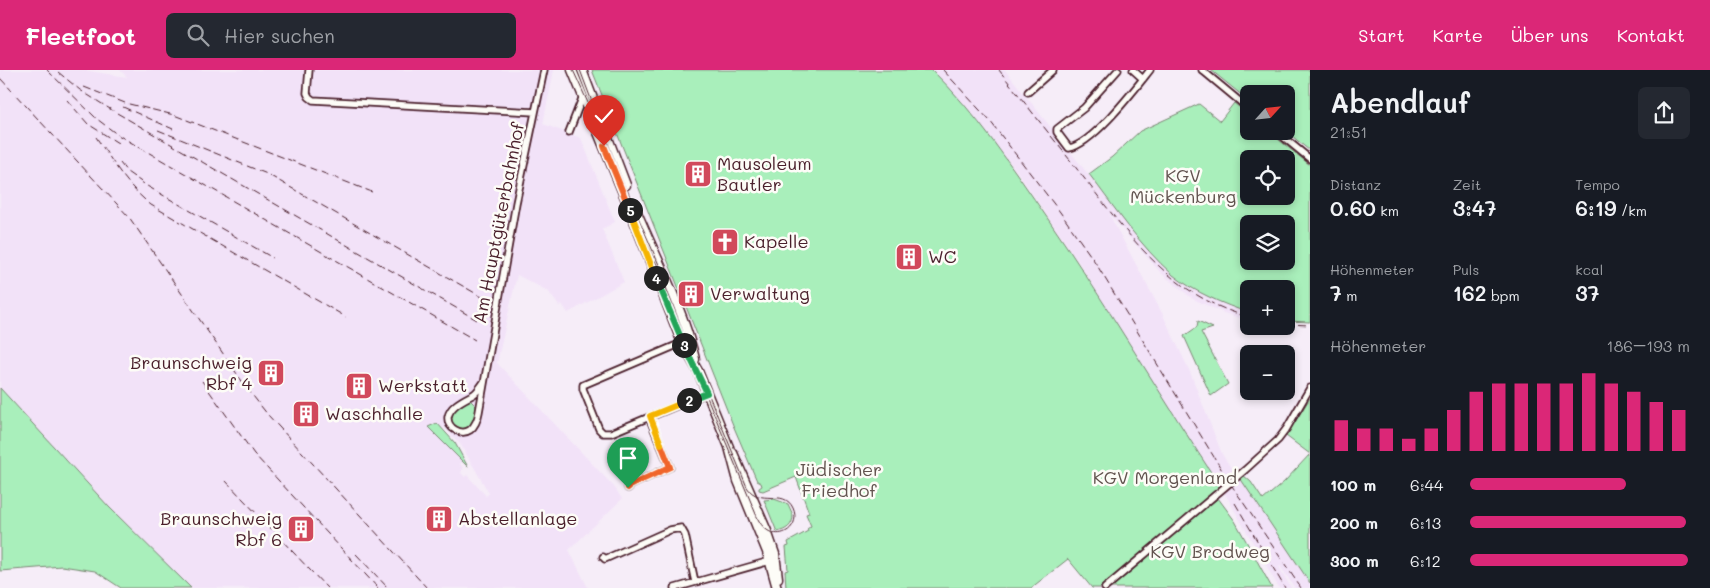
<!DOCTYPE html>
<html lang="de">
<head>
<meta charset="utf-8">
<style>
	:root { --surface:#171b24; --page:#242831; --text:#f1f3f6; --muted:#9ea1a6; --accent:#db2777 }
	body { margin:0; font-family:Mali,sans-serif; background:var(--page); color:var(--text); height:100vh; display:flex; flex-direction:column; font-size:19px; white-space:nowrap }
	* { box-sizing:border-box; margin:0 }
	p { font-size:16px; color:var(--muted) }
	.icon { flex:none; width:28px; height:28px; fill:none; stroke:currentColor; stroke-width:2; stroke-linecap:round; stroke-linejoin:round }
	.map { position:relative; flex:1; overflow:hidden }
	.side { display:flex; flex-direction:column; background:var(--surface); width:400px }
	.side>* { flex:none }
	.needle { width:32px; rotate:63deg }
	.controls { position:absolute; left:1240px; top:15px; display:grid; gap:10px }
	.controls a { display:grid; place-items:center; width:55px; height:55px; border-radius:8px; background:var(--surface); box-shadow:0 2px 8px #0003; font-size:25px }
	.pin { position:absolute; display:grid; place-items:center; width:42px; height:42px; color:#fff; margin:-51px -21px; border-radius:50% 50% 50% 0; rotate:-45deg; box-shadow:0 0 5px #0007 }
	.pin .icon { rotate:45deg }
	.km { position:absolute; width:25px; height:25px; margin:-12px; border-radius:50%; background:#222; color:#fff; font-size:14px; line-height:25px; text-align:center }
	.round { display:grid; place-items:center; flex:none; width:52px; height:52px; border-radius:8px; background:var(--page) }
	.headline { display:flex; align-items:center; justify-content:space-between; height:85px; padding:0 20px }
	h1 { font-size:28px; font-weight:600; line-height:38px }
	.stats { display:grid; grid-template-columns:repeat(3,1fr); gap:8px; height:85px; padding:5px 20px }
	.stats div { display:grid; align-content:center }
	.stats b { font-size:21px; font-weight:600 }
	.stats small { font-size:14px; font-weight:400 }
	.stats p { font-size:14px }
	.chart { height:140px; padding:10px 20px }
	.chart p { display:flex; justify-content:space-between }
	.chart svg { width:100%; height:90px; margin-top:5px; stroke:var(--accent); stroke-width:6 }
	ul { padding:0 20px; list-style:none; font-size:16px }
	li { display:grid; grid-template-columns:80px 60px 1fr; align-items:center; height:38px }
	li i { height:12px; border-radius:6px; background:var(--accent) }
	header { display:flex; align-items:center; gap:30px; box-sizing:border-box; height:70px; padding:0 25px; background:var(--accent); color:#fff }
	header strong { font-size:24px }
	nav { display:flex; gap:28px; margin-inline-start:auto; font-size:18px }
	.search { width:350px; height:45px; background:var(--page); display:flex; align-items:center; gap:12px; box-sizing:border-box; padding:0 18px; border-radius:8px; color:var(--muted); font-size:19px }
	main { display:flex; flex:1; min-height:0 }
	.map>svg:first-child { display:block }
	.built { fill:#f2e2f8; fill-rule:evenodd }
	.green { fill:#a9efbb; stroke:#7a8773; fill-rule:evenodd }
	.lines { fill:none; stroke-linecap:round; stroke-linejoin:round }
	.minor-casing { stroke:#4a1f2b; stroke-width:9 }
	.major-casing { stroke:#4a1f2b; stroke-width:11 }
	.minor { stroke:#fdfcf7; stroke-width:5.5 }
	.major { stroke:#fdfcf7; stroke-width:8 }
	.tram { stroke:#4a1f2b; stroke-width:1 }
	.rail { stroke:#4a1f2b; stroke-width:1; stroke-dasharray:8 4; stroke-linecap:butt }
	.split-1-casing { stroke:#fff; stroke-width:10 }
	.split-2-casing { stroke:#fff; stroke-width:10 }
	.split-3-casing { stroke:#fff; stroke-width:10 }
	.split-4-casing { stroke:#fff; stroke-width:10 }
	.split-5-casing { stroke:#fff; stroke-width:10 }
	.split-6-casing { stroke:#fff; stroke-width:10 }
	.split-1 { stroke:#f0652b; stroke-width:6 }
	.split-2 { stroke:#f5b400; stroke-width:6 }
	.split-3 { stroke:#22a559; stroke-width:6 }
	.split-4 { stroke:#22a559; stroke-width:6 }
	.split-5 { stroke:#f5b400; stroke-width:6 }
	.split-6 { stroke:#f0652b; stroke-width:6 }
	.labels { text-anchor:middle; stroke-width:5; stroke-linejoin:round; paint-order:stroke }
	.poi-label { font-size:18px; fill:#4a1f2b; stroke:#fdfcf7; text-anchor:start }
	.park-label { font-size:18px; fill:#62534f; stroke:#fdfcf7 }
	.street-label { font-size:18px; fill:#4a1f2b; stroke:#fdfcf7 }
</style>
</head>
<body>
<header>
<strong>Fleetfoot</strong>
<div class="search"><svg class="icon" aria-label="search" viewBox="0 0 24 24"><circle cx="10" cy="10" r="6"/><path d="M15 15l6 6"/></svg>Hier suchen</div>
<nav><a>Start</a><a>Karte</a><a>Über uns</a><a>Kontakt</a></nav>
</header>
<main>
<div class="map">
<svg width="1310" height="518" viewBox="0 0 1310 518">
	<rect width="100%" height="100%" fill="#f6edf8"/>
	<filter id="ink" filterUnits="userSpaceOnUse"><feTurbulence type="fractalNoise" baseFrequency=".02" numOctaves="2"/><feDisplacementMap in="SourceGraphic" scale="10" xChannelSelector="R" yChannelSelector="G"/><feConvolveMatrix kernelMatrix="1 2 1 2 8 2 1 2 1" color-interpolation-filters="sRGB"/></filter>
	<g filter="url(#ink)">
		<path class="built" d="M 0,0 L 82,0 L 127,7 L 120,0 L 554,0 L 543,54 L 581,68 L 615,152 L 602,159 L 624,212 L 568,243 L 562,234 L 559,236 L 548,221 L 517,205 L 497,293 L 615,418 L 622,429 L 569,480 L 588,518 L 190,518 L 109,437 L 0,318 ZM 444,357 L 461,375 L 489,423 L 486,426 L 467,405 L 465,407 L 461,403 L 463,398 L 460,394 L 464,390 L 457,375 L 443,360 Z
			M 932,0 L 1005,0 L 1143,173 L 1164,195 L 1174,205 L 1201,222 L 1233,238 L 1249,243 L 1249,251 L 1224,243 L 1193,229 L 1161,203 L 1109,144 L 1162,243 L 1190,302 L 1222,384 L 1235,404 L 1220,416 L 1168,338 L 1081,196 L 1018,103 L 966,36 Z
			M 1240,408 L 1310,513 L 1310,518 L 1295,518 L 1280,496 L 1279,497 L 1291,518 L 1279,518 L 1224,422 Z"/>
		<path class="green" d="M 592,0 L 932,0 C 977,44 1012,97 1048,149 C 1108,236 1162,328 1220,416 L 1100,518 L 1092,518 L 1068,489 L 1031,518 L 786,518 L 785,501 L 788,500 L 786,477 L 789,476 L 788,472 L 808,461 L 807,459 L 811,456 L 806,444 L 809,443 L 796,407 L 763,421 L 759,420 L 759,418 L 762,416 L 761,413 L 757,411 L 733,355 Z
			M 1211,0 L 1310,0 L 1310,81 L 1286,61 L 1286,24 L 1249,24 L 1249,31 Z
			M 1234,33 L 1249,45 L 1249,61 L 1268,61 L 1310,95 L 1310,252 L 1286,251 L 1286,219 L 1249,219 L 1249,243 C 1223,234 1194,222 1173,205 C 1140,176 1115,138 1089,104 L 1112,87 L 1140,61 L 1199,34 L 1220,51 ZM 1249,89 L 1286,89 L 1286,126 L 1249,126 ZM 1249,154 L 1286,154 L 1286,191 L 1249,191 Z
			M 1198,251 L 1213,258 L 1201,262 L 1228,314 L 1211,326 L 1184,266 L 1197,257 Z
			M 0,318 L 109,437 L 191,518 L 121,518 L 95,501 L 62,496 L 0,501 Z
			M 1310,328 L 1310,513 L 1240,408 L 1243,405 L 1251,412 L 1263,430 L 1284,412 L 1310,384 L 1286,366 Z
			M 470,330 L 476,336 C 479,373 436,357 457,339 C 461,335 464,331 470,330 Z
			M 437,353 L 455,373 L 468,397 L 428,357 Z
			M 1218,428 L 1235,451 L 1272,518 L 1111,518 Z
			M 774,429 L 788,434 L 793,445 C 793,456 786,460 777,462 L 764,430 Z"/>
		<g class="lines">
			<g class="minor-casing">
				<path id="minor" d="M 309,0 L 307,23 L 309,27 L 313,30 L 535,42
					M 1118,0 L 1084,38 L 1057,59 L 1057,62 L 1069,78 C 1093,74 1134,20 1150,0
					M 1133,0 L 1143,9
					M 1202,0 L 1249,39
					M 1028,22 L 1053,0
					M 1276,61 L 1310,89
					M 569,62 L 583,26
					M 684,272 L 583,315 L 583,319 L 599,359 L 603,363 L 611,363 L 707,323
					M 484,312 C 481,316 478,321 474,324 C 465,329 450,335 448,347 C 447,358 461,366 470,360 C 475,356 478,348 479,342 L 516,133 L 544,0
					M 628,418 L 631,415 L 670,397 L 649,347
					M 603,487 L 605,489 L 670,460 L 681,458 L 685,465 L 695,512
					M 675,518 L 770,491
					M 1105,518 L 1245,400 L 1278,370 L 1287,358 L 1310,318"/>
			</g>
			<g class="major-casing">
				<path id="major" d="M 572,0 L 628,135 L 682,273 L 698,301 L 729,377 L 738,411 L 767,482 L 777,518
					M 582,0 L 626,115
					M 634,135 C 655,186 682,235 695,289
					M 733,383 L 767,461 L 775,484 L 778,508"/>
			</g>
			<use href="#minor" class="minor"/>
			<use href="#major" class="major"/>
			<path class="tram" d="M 573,0 L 594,46 L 634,146 L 657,195 L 668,234 L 758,449 C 772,477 803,460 793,438 C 784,418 759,437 747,417 L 671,234 L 660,197 L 622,111 L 580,0"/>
			<path class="rail" d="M 47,0 L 97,49 L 118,65 L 475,270
				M 943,0 L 990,51 L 1060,142 L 1095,192 L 1228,410 L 1301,518
				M 999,0 C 1027,36 1056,72 1084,108 C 1130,167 1172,227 1249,247
				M 58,2 L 80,20 L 110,39 L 477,250
				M 0,8 L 129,147 L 246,317 L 268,345 L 427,518
				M 84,17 L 125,33 L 174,45 L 372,122
				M 67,30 L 88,54 L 118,73
				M 123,37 L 173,59
				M 158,60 L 267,104 L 482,227
				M 96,67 C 113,92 127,116 151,135 L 346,247
				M 120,93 L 127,102 L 147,116 L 273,188
				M 1286,254 L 1310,255
				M 202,311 L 254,384 L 378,518
				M 225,410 L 327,518
				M 1235,433 L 1285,518
				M 356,484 L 388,518"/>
		</g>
	</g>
	<g class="lines" filter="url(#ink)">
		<g class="split-1-casing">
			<path id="split-1" d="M 628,418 L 631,415 L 670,397 L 661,374"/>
		</g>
		<g class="split-2-casing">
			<path id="split-2" d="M 661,374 L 650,346 L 689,330"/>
		</g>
		<g class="split-3-casing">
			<path id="split-3" d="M 684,275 L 707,323 L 689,330"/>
		</g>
		<g class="split-4-casing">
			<path id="split-4" d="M 656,208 L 684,275"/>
		</g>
		<g class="split-5-casing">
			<path id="split-5" d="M 630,140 L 656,208"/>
		</g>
		<g class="split-6-casing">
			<path id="split-6" d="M 604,76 L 630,140"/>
		</g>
		<use href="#split-1" class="split-1"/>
		<use href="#split-2" class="split-2"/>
		<use href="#split-3" class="split-3"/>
		<use href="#split-4" class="split-4"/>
		<use href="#split-5" class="split-5"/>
		<use href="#split-6" class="split-6"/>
	</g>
	<defs>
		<g id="building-square" transform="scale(1.4375)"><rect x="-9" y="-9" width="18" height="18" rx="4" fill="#d1495b" stroke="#fdfcf7"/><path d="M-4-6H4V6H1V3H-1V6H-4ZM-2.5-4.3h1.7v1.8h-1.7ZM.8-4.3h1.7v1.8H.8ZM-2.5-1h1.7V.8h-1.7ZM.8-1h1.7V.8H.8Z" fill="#fff"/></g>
		<g id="church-square" transform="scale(1.4375)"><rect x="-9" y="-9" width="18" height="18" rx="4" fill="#d1495b" stroke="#fdfcf7"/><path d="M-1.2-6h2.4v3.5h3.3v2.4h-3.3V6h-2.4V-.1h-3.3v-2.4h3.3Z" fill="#fff"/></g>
	</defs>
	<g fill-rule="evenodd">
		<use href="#building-square" x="698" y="104"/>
		<use href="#church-square" x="725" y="172"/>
		<use href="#building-square" x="909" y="187"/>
		<use href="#building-square" x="691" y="224"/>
		<use href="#building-square" x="271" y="303"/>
		<use href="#building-square" x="359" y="316"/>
		<use href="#building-square" x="306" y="344"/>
		<use href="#building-square" x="439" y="449"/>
		<use href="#building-square" x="301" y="459"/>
	</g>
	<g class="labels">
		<g class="poi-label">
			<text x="717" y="100">Mausoleum<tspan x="717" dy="21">Bautler</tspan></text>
			<text x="744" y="178">Kapelle</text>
			<text x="928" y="193">WC</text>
			<text x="710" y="230">Verwaltung</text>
			<text x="252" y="299" text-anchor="end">Braunschweig<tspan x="252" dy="21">Rbf 4</tspan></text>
			<text x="378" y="322">Werkstatt</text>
			<text x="325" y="350">Waschhalle</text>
			<text x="282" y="455" text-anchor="end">Braunschweig<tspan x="282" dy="21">Rbf 6</tspan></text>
			<text x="458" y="455">Abstellanlage</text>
		</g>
		<g class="park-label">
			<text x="1183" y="112">KGV<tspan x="1183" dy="21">Mückenburg</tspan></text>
			<text x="839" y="406">Jüdischer<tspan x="839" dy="21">Friedhof</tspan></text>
			<text x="1165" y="414">KGV Morgenland</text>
			<text x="1210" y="488">KGV Brodweg</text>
		</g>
		<g class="street-label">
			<text transform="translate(499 153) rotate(-79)" y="6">Am Hauptgüterbahnhof</text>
		</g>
	</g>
</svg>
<div class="controls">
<a><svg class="needle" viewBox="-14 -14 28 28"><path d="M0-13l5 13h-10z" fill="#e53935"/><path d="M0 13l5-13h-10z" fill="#9ea1a6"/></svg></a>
<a><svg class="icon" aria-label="locate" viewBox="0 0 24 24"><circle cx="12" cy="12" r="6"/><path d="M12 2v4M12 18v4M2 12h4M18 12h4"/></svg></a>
<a><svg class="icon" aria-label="layers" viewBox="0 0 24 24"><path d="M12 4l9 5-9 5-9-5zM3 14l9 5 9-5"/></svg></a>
<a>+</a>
<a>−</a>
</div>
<div class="pin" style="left:628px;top:418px;background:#1e9e55"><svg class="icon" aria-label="arrive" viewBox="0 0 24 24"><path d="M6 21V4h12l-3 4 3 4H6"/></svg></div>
<div class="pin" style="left:604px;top:76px;background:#d93025"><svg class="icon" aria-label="check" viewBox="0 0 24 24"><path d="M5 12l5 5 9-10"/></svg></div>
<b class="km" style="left:689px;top:330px">2</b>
<b class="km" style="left:684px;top:275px">3</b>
<b class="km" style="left:656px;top:208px">4</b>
<b class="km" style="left:630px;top:140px">5</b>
</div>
<section class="side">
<div class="headline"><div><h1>Abendlauf</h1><p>21:51</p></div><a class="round"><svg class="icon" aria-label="share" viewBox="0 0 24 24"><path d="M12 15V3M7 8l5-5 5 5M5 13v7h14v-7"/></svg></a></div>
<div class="stats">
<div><p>Distanz</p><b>0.60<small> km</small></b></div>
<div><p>Zeit</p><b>3:47</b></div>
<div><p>Tempo</p><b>6:19<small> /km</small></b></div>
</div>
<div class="stats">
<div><p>Höhenmeter</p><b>7<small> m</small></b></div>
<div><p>Puls</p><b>162<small> bpm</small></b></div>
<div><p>kcal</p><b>37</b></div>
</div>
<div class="chart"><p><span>Höhenmeter</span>186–193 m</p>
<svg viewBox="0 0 160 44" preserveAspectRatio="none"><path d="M5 44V29M15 44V33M25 44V33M35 44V38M45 44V33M55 44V24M65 44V15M75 44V11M85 44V11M95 44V11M105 44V11M115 44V6M125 44V11M135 44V15M145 44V20M155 44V24"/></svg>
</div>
<ul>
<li><b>100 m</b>6:44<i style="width:71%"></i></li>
<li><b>200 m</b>6:13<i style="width:98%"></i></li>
<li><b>300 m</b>6:12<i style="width:99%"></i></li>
</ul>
</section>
</main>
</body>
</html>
